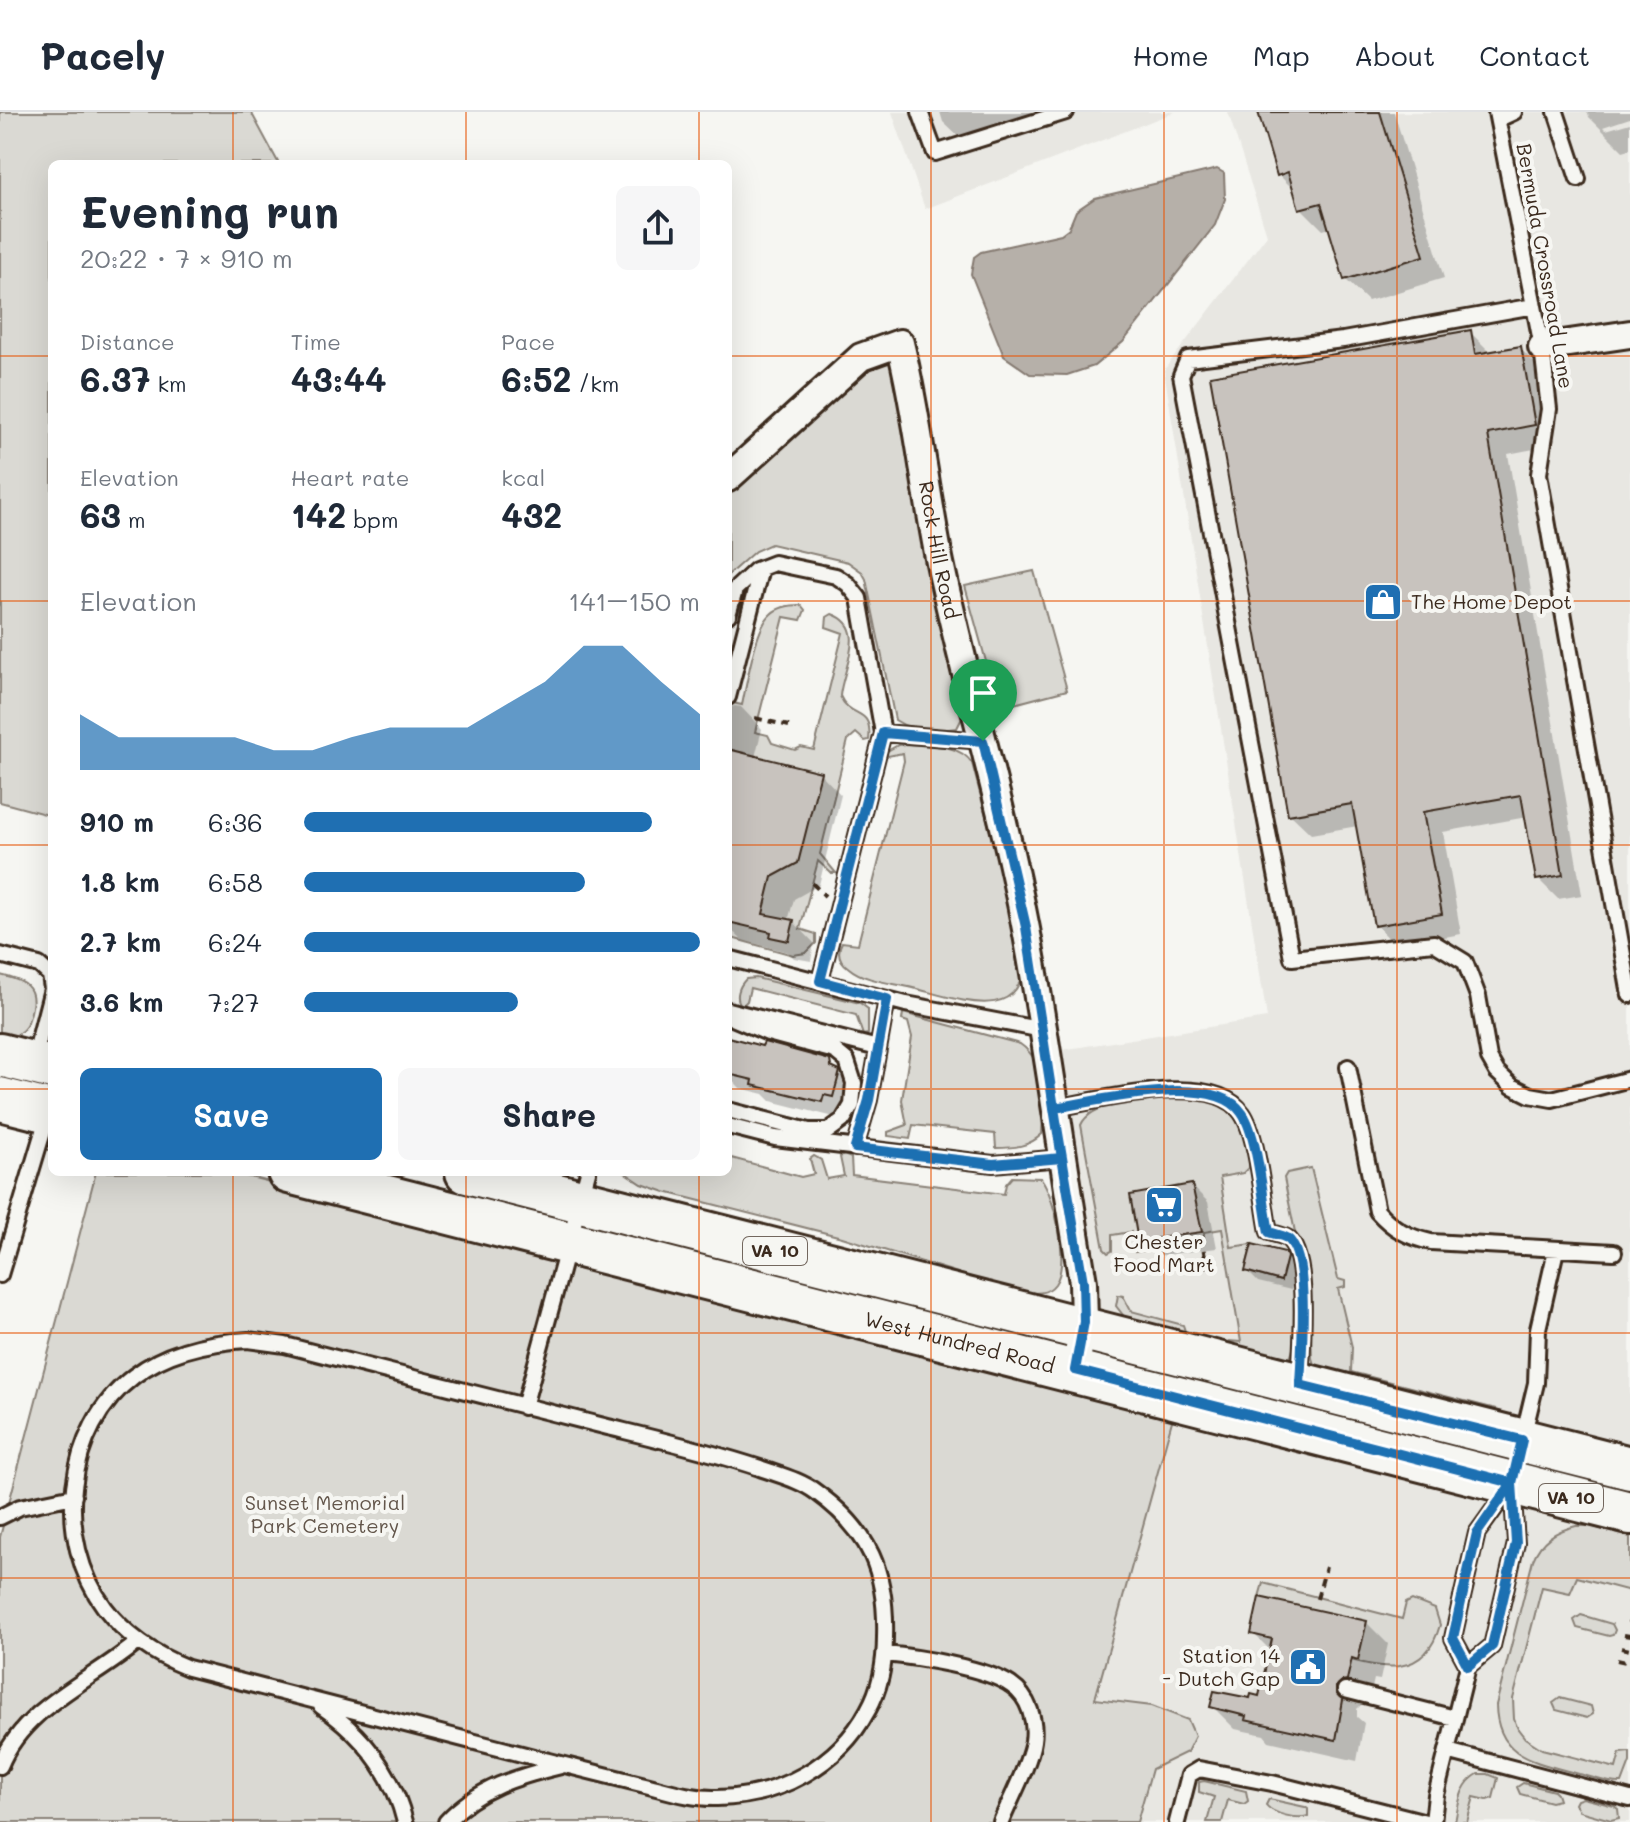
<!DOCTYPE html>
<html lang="en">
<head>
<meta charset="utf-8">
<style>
	:root { --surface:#fff; --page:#f6f6f7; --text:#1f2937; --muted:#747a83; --line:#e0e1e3; --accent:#1f6fb2 }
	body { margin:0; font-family:Mali,sans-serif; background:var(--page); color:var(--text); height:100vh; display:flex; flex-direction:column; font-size:30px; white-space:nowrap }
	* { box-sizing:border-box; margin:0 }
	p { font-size:26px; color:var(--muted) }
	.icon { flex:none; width:44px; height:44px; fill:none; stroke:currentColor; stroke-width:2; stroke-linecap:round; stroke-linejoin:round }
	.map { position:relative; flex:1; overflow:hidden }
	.panel { position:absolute; left:48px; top:48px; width:684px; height:1016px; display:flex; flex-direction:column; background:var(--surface); border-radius:12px; box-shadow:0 8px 32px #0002 }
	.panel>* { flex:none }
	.pin { position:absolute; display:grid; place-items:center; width:68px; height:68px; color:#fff; margin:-82px -34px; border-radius:50% 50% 50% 0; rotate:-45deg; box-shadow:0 0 8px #0007 }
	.pin .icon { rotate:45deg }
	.round { display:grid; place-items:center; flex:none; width:84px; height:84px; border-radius:12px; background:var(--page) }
	.headline { display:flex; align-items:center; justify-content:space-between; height:136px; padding:0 32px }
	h1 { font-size:44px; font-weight:700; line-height:60px }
	.metrics { display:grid; grid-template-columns:repeat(3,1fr); gap:12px; height:136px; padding:8px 32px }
	.metrics div { display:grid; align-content:center }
	.metrics b { font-size:34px; font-weight:700 }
	.metrics small { font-size:22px; font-weight:400 }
	.metrics p { font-size:22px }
	.chart { height:224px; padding:16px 32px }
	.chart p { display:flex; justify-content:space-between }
	.chart svg { width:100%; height:144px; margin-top:8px; fill:var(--accent); opacity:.7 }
	.button { display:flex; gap:16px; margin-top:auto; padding:16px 32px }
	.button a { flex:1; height:92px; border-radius:12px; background:var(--accent); color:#fff; font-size:32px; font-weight:700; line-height:92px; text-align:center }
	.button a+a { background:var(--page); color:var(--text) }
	ul { padding:0 32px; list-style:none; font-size:26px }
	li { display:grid; grid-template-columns:128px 96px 1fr; align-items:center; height:60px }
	li i { height:20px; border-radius:10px; background:var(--accent) }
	header { display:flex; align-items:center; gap:48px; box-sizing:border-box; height:112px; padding:0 40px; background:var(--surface); border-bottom:2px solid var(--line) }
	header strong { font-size:38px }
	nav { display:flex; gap:44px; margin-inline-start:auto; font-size:28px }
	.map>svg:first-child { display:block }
	.built { fill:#e8e7e2 }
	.green { fill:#dad9d3; stroke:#8a8278; stroke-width:2 }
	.water { fill:#b6b0a9; stroke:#857a71; stroke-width:2 }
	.shadow { fill:#0003 }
	.building { fill:#c8c3be; stroke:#3b2a1e; stroke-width:2 }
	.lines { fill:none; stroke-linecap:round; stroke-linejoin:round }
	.lane-casing { stroke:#3b2a1e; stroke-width:20 }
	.street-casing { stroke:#3b2a1e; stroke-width:32 }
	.primary-casing { stroke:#3b2a1e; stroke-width:48 }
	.path { stroke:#3b2a1e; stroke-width:4; stroke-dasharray:8 6; stroke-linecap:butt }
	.lane { stroke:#f6f6f2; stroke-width:14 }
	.street { stroke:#f6f6f2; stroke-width:26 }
	.primary { stroke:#f6f6f2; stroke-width:42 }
	.route-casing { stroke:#fff; stroke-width:16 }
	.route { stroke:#1f6fb2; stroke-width:10 }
	.grid { fill:none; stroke:#e8590c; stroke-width:2; stroke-opacity:0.55 }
	.labels { text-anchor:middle; stroke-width:8; stroke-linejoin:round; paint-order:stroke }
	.shield { fill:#f6f6f2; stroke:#73675e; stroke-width:2 }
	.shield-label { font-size:18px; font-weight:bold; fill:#3b2a1e }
	.street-label { font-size:20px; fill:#3b2a1e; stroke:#f6f6f2 }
	.poi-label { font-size:20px; fill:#3b2a1e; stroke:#f6f6f2; text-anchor:start }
	.park-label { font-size:20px; fill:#63564b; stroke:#f6f6f2 }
</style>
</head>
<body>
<header>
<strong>Pacely</strong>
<nav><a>Home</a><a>Map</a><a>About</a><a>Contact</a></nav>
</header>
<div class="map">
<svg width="1630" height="1710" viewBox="0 0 1630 1710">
	<rect width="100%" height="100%" fill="#f6f6f2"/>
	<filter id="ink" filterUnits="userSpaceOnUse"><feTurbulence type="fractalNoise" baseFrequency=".0125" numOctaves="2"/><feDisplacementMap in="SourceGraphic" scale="16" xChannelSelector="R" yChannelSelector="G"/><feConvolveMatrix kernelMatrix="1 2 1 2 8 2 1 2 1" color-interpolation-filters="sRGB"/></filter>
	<g filter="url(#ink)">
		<path class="built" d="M 892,0 L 1175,0 L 925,97 Z
			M 1228,0 L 1630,0 L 1630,1710 L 1077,1710 L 1095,1588 L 1190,1244 L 1085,1217 L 1048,940 L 1267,906 L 1164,258 L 1267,123 Z"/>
		<path class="green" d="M 0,0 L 251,0 L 279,52 L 52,52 L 52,704 L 0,690 Z
			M 888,248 L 896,253 L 962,593 L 962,606 L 957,616 C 937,619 912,620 895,608 L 866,467 L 862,460 L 848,450 L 771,432 L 755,439 L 728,463 L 728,378 L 860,255 Z
			M 1034,459 L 1067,578 L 999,596 L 965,474 Z
			M 801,493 L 805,498 L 801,508 L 784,505 L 755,620 L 768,623 L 772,631 L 795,638 L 801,635 L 814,638 L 843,521 L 826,515 L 827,505 L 832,502 C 870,515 842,557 840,584 C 850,608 873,594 869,628 L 865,629 L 856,621 L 848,628 L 820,742 L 836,761 L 831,761 L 818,749 L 800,817 L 816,822 L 816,831 L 806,841 L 793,843 L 728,825 L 728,590 L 742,593 C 747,571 755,516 771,502 C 779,494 791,493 801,493 Z
			M 907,632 C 928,634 959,631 972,651 L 1022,840 C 1030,917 955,886 913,876 C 893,871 864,869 849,856 C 839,849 836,841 842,830 L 858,832 L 904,649 L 903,641 L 888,644 L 884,641 L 898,633 Z
			M 0,863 C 23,869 38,873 31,900 C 28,913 25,918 13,925 L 0,924 Z
			M 756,866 L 860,891 L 868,897 L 868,922 L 863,923 L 856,903 L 750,876 L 747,889 L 742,894 C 734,886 739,874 746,867 Z
			M 903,901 L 1020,932 C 1048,951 1044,992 1042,1022 C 1029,1035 1013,1036 996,1036 L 995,1022 L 913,1013 L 910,1027 L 888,1024 L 888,1020 L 907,1013 L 902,988 L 912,925 L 908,910 L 902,908 Z
			M 1186,984 C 1194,985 1204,985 1211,987 C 1240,995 1251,1028 1249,1055 L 1243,1061 L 1220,1065 L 1231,1135 L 1252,1132 L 1245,1159 L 1280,1169 L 1288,1141 L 1290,1145 C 1295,1164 1300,1235 1288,1249 L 1225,1233 L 1229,1229 L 1241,1230 L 1222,1117 L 1204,1120 L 1204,1127 L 1135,1140 L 1131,1120 L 1112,1123 L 1112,1139 L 1108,1141 L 1104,1137 L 1081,1013 C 1092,986 1160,986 1186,984 Z
			M 844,1043 L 851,1046 L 852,1063 L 1004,1082 L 1006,1072 L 1012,1065 L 1041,1066 C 1055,1085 1070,1151 1055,1172 C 1046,1184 1032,1181 1019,1180 L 842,1125 L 665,1080 L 642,1072 L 624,1060 L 728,1060 L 728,1045 L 801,1065 L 814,1062 L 810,1047 L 814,1044 L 821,1048 L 827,1067 L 844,1064 L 840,1045 Z
			M 1311,1056 L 1338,1167 L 1345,1169 L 1345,1175 L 1338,1177 L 1352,1235 L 1351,1260 L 1496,1297 L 1495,1300 L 1315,1256 L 1312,1246 L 1309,1161 L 1303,1135 L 1296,1125 L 1284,1066 L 1287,1061 Z
			M 96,1060 L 230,1060 L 1175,1298 L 1095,1587 L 1152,1594 L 1188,1608 L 1195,1624 L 1187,1640 L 1152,1657 L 1137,1710 L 0,1710 L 0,1425 Z
			M 1118,1183 L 1123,1184 L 1131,1199 L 1183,1213 L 1186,1222 L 1127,1208 L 1116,1194 Z
			M 1576,1414 L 1590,1414 L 1630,1425 L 1630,1479 L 1577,1465 L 1570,1481 L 1542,1475 L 1513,1587 L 1514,1607 L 1518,1617 L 1525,1626 L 1542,1637 L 1616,1656 L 1620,1641 L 1630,1640 L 1630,1650 L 1622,1671 C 1608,1672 1593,1665 1579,1662 C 1537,1650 1497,1647 1496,1593 L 1533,1448 C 1541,1428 1555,1419 1576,1414 Z
			M 1263,1471 L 1402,1507 L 1406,1491 L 1412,1488 L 1435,1497 L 1440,1513 C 1424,1571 1377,1555 1333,1543 C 1321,1540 1300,1538 1292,1530 C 1280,1517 1270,1499 1259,1485 Z
			M 1581,1503 L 1612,1512 L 1615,1518 L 1613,1523 L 1609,1524 L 1577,1516 L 1574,1508 Z
			M 1560,1586 L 1591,1594 L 1593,1602 L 1587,1606 L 1556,1598 L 1553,1591 Z
			M 1478,1662 L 1488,1662 L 1498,1666 L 1493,1686 L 1487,1688 L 1474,1685 L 1467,1710 L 1455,1710 C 1459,1691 1460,1672 1478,1662 Z
			M 1204,1669 L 1246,1679 L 1248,1689 L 1244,1692 L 1228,1688 L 1222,1710 L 1207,1710 L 1214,1685 L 1199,1680 L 1199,1670 Z
			M 1523,1671 L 1554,1679 L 1557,1682 L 1559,1688 L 1551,1690 L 1520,1682 L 1517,1675 Z
			M 1583,1686 L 1614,1694 L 1618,1697 L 1619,1706 L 1611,1708 L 1579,1699 L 1575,1692 L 1577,1688 Z
			M 1269,1687 L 1305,1695 L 1308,1697 L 1308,1704 C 1297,1708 1273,1702 1266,1693 Z"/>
		<path class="water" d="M 1217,57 L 1224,61 L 1225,87 L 1215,113 L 1123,230 L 1094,254 L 1067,263 L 1030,262 L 1004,244 L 971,162 L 974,145 L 981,140 L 1061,122 L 1069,116 L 1076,99 L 1095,86 Z"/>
		<path class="shadow" d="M 940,0 L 1073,0 L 966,32 L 943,10 Z
			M 1260,0 L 1394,0 L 1444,166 L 1368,189 L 1345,167 L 1330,116 L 1323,118 L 1301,96 L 1296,80 L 1279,63 Z
			M 1587,0 L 1630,0 L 1630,6 L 1603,15 L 1606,18 L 1630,11 L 1630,37 L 1623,39 L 1589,5 Z
			M 401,47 L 406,52 L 392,52 Z
			M 1470,220 L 1491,241 L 1520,236 L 1540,257 L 1554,333 L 1508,342 L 1582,783 L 1558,787 L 1538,767 L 1527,705 L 1443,720 L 1461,822 L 1396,834 L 1376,813 L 1358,714 L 1311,722 L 1290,702 Z
			M 735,594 L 741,595 L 762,617 L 755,645 L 820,661 L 841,683 L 819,773 L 794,787 L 788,809 L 793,809 L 814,831 L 811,849 L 794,846 L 788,840 L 742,828 L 728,815 L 728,596 Z
			M 728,927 L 829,950 L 855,977 L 849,1000 L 840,998 L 838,1006 L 771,989 L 764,982 L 740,976 L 728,963 Z
			M 1192,1074 L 1208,1090 L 1217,1136 L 1156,1144 L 1140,1128 Z
			M 1284,1142 L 1297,1157 L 1291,1178 L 1258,1170 L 1247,1159 Z
			M 1366,1510 L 1388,1532 L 1380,1568 L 1374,1567 L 1369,1589 L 1364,1590 L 1357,1597 L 1357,1605 L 1364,1611 L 1357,1649 L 1269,1629 L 1264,1623 L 1235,1617 L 1213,1595 L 1261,1586 L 1271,1539 L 1253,1521 Z"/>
		<path class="building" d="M 1258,0 L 1380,0 L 1424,144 L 1344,168 L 1321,91 L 1299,97 L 1288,60 L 1277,64 Z
			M 1471,218 L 1475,242 L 1521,234 L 1535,313 L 1488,322 L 1563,763 L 1536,768 L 1521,683 L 1423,700 L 1442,802 L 1374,814 L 1352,692 L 1288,703 L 1210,264 Z
			M 728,637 L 821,660 L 798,751 L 772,765 L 763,802 L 794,808 L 789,829 L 770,825 L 771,820 L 728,810 Z
			M 728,925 L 762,934 L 764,930 L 830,948 L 831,955 L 840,959 L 833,985 L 824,983 L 822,990 L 752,973 L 753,968 L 728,962 Z
			M 1192,1072 L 1202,1120 L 1138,1129 L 1130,1083 Z
			M 1252,1132 L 1285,1140 L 1287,1145 L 1281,1169 L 1245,1159 Z
			M 1259,1485 L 1367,1509 L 1358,1548 L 1352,1546 L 1347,1568 L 1342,1569 L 1336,1575 L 1336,1581 L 1343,1588 L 1336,1628 L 1245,1608 L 1246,1604 L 1210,1595 L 1214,1579 L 1250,1586 L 1251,1582 L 1259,1584 L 1272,1527 L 1251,1522 Z"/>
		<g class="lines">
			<g class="lane-casing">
				<path id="lane" d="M 920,0 L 935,41 L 1066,0
					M 1496,0 L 1542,235 L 1549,297 L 1539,362 L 1630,883
					M 1556,0 L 1578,67
					M 1499,7 L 1514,0
					M 1534,194 L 1343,228 L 1188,247 L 1181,263 L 1292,846 L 1434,831 L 1465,850 L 1478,884 L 1489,946 L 1497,960 L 1512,974 L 1530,983 L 1552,987 L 1630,967
					M 728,484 L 756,458 L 774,451 L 836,464 L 848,472 L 859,486 L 883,621
					M 728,503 L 735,478
					M 728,585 L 761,456
					M 0,843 L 39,853 L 50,863 L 52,877 L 34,947
					M 728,846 L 906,892 L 1043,918
					M 820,869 L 883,621 L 983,629
					M 728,898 L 878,936
					M 728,904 L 768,921 L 835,939 L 847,949 L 854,971 L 852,993 L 843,1008 L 828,1019 L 809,1019 L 728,998
					M 1348,955 L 1377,1099 C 1393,1117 1408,1125 1431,1130 L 1614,1140
					M 1054,996 C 1099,989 1213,957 1242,1001 C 1258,1023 1263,1091 1269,1120 C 1274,1122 1282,1123 1287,1126 C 1311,1143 1301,1240 1300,1269
					M 728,1014 L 775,1026 L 993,1052 L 1062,1046
					M 855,1036 L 869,988 L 887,887
					M 0,1163 L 48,1003
					M 248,1228 L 285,1233 C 391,1260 498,1288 604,1314 C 657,1327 709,1339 760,1356 C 779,1363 800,1368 816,1380 C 870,1419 887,1460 885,1525 C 885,1551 881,1575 868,1598 C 838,1654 778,1685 717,1686 C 691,1687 666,1678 641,1672 C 609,1664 577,1656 545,1648 C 426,1617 307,1586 188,1556 C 155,1543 127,1525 105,1496 C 54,1428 64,1317 134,1264 C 167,1239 207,1230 248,1228 Z
					M 524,1295 L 588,1060
					M 0,1405 L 20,1395 L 74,1384
					M 885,1542 C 916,1545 987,1556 1011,1573 C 1029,1585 1036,1609 1033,1629 C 1030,1651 1010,1688 1001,1710
					M 1468,1554 L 1453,1526 L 1461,1490 L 1477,1421 L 1510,1375
					M 1345,1578 L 1455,1606
					M 321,1594 C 363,1623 393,1660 405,1710
					M 1447,1639 L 1630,1687
					M 0,1654 C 24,1594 92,1569 138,1530
					M 446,1710 C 477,1676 519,1664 561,1654
					M 1177,1710 L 1189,1663 L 1199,1657 L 1272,1671 L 1426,1710
					M 1433,1710 L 1436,1683 L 1468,1554 L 1492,1534 L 1516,1431 L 1512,1371 L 1536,1271 L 1538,1217 L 1556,1138"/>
			</g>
			<g class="street-casing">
				<g id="street">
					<path d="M 1542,235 L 1630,222"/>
					<path id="s1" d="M 728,366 L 861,245 L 900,231 C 918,304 925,378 940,451 C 966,574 1003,694 1026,817 C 1048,934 1063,1053 1083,1170 L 1084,1210 L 1075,1258"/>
				</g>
			</g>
			<g class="primary-casing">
				<g id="primary">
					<path d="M 0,943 L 52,956"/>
					<path d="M 0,987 L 52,1000"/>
					<path id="s2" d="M 289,1060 L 1630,1401"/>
					<path d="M 467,1060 L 1630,1356"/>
				</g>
			</g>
			<path class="path" d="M 755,606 L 789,614
				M 812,771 L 825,784
				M 1201,1124 L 1207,1156
				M 1317,1487 L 1326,1455
				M 1628,1508 L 1630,1509
				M 1624,1523 L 1630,1524
				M 1621,1536 L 1630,1538
				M 1617,1548 L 1630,1551"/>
			<use href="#lane" class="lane"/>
			<use href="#street" class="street"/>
			<use href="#primary" class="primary"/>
		</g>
	</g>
	<g class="lines" filter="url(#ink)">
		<g class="route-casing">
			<path id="route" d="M 983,629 L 1026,815 L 1057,1015 L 1083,1170 L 1084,1210 L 1075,1258 L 1512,1371 L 1516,1431 L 1492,1534 L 1468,1554 L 1453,1526 L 1461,1490 L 1477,1421 L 1512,1371 L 1522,1328 L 1300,1273 C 1301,1244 1311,1143 1287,1126 C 1282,1123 1274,1122 1269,1120 C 1263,1091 1258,1023 1242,1001 C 1214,959 1098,989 1054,996 L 1062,1046 L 993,1052 L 855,1036 L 869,988 L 887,887 L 820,869 L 883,621 L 983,629"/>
		</g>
		<use href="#route" class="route"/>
	</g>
	<path class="grid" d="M 233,0 L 233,52M 466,0 L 466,52M 699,0 L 699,52M 931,0 L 931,1710M 1164,0 L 1164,1710M 1397,0 L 1397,1710M 0,244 L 52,244M 728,244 L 1630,244M 0,489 L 52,489M 728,489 L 1630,489M 0,733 L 52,733M 728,733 L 1630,733M 0,977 L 52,977M 728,977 L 1630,977M 233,1060 L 233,1710M 466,1060 L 466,1710M 699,1060 L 699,1710M 0,1221 L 1630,1221M 0,1466 L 1630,1466"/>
	<defs>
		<g id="shop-square" transform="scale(2)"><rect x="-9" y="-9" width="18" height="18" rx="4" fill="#1f6fb2" stroke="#f6f6f2"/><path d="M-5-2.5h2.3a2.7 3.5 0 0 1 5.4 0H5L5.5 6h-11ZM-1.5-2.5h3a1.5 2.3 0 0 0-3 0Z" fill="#fff"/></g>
		<g id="supermarket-square" transform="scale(2)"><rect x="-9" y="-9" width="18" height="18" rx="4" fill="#1f6fb2" stroke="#f6f6f2"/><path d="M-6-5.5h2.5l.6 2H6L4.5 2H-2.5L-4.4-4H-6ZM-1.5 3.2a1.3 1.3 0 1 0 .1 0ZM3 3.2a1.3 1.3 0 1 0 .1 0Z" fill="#fff"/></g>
		<g id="civic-square" transform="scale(2)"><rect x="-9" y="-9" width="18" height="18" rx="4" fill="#1f6fb2" stroke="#f6f6f2"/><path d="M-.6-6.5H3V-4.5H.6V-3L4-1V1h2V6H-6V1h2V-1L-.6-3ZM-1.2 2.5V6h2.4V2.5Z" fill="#fff"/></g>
	</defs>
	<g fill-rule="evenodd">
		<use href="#shop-square" x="1383" y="490"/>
		<use href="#supermarket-square" x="1164" y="1093"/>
		<use href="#civic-square" x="1308" y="1555"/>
	</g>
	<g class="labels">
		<g class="shield">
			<rect x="743" y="1125" width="64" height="28" rx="6"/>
			<rect x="1539" y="1372" width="64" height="28" rx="6"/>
		</g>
		<g class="shield-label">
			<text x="775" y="1145">VA 10</text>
			<text x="1571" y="1392">VA 10</text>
		</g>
		<g class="street-label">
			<text transform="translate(1545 154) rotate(80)" y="7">Bermuda Crossroad Lane</text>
			<text dy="7" stroke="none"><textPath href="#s1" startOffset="432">Rock Hill Road</textPath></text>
			<text dy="7" stroke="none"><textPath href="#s2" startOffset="692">West Hundred Road</textPath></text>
		</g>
		<g class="poi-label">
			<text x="1411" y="497">The Home Depot</text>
			<text x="1164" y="1137" text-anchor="middle">Chester<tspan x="1164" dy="23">Food Mart</tspan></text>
			<text x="1280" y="1551" text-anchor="end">Station 14<tspan x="1280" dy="23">- Dutch Gap</tspan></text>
		</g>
		<g class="park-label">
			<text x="325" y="1398">Sunset Memorial<tspan x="325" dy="23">Park Cemetery</tspan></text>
		</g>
	</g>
</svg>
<div class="pin" style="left:983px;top:629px;background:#1e9e55"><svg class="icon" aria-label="arrive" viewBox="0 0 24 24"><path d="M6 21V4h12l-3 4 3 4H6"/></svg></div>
<section class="panel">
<div class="headline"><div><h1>Evening run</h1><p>20:22 · 7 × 910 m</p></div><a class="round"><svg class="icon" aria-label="share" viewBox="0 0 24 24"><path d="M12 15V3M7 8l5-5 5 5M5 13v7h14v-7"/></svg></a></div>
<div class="metrics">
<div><p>Distance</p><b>6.37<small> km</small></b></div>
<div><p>Time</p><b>43:44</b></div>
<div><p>Pace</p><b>6:52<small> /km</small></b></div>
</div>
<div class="metrics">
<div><p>Elevation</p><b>63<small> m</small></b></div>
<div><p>Heart rate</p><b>142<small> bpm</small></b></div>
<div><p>kcal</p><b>432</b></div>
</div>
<div class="chart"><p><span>Elevation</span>141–150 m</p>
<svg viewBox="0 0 160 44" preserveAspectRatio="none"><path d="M0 44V27L10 34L20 34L30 34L40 34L50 38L60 38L70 34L80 31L90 31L100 31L110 24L120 17L130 6L140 6L150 17L160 27V44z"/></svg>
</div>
<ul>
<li><b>910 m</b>6:36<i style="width:88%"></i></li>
<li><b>1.8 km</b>6:58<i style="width:71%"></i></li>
<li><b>2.7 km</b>6:24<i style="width:100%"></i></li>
<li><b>3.6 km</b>7:27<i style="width:54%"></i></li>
</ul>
<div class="button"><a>Save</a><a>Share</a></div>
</section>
</div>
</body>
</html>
